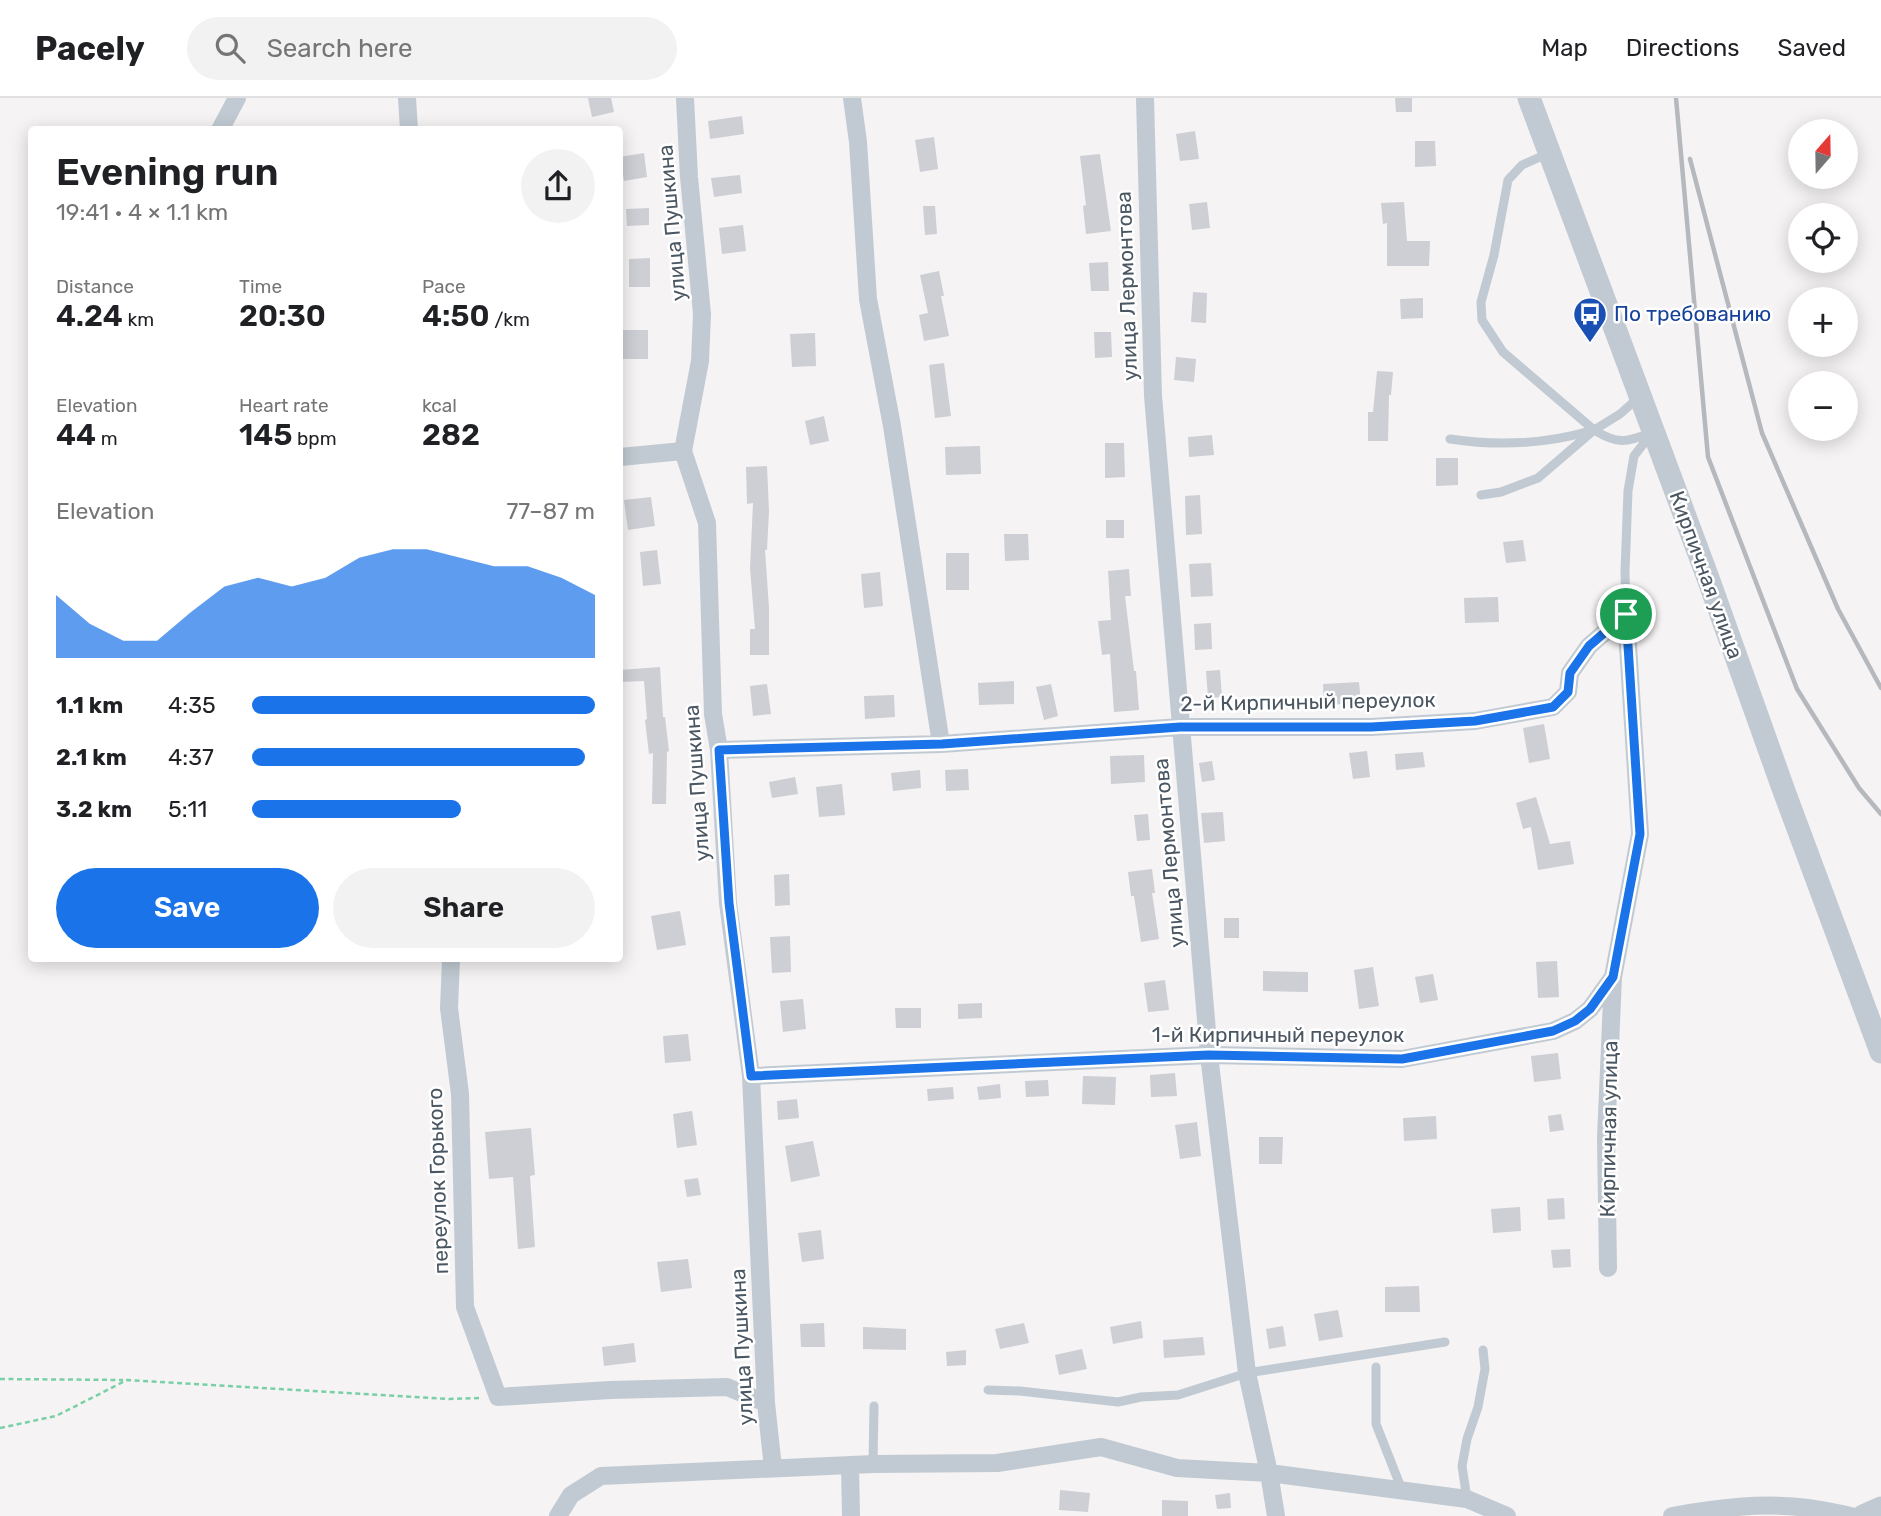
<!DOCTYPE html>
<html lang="en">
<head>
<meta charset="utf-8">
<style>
	:root { --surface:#fff; --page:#f2f2f2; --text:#202124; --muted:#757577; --line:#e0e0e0; --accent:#1a73e8 }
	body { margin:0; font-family:Rubik,sans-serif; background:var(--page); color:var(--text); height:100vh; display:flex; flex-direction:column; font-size:26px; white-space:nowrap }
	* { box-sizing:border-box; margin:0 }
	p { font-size:23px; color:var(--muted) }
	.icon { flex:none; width:38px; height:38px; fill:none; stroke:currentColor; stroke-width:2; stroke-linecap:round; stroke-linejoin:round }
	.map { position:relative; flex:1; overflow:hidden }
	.details { position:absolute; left:28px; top:28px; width:595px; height:836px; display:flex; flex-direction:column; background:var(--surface); border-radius:7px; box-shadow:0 4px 18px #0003 }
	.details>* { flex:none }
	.needle { width:46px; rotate:20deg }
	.tools { position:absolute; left:1788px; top:21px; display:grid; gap:14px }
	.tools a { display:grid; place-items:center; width:70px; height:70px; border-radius:50%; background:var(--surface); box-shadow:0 4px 18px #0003; font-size:35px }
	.pin { position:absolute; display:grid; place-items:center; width:60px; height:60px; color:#fff; margin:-30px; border:4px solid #fff; border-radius:50%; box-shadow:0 2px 7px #0007 }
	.round { display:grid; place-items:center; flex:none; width:74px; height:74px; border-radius:37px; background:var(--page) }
	.head { display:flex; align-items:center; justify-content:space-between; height:119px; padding:0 28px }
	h1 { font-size:38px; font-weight:600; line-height:52px }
	.figures { display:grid; grid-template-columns:repeat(3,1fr); gap:10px; height:119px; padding:7px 28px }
	.figures div { display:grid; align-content:center }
	.figures b { font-size:30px; font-weight:600 }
	.figures small { font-size:19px; font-weight:400 }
	.figures p { font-size:19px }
	.chart { height:196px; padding:14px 28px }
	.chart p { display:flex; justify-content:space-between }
	.chart svg { width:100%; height:126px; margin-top:7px; fill:var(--accent); opacity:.7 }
	.cta { display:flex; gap:14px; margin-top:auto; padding:14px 28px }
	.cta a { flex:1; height:80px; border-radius:42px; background:var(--accent); color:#fff; font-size:28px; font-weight:600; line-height:80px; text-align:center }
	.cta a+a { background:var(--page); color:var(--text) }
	ul { padding:0 28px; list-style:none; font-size:23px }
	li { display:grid; grid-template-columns:112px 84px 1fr; align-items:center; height:52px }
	li i { height:18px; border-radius:9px; background:var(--accent) }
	header { display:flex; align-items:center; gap:42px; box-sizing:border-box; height:98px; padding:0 35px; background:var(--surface); border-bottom:2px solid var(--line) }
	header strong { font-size:33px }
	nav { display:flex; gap:38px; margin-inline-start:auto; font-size:24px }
	.search { width:490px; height:63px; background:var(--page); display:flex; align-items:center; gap:18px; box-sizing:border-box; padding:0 24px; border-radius:38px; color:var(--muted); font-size:26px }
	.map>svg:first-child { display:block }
	.building { fill:#cdcfd5 }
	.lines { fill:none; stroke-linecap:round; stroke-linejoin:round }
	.path { stroke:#7ad0a6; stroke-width:2.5; stroke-dasharray:5 3.5; stroke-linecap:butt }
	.service { stroke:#c1cad2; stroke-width:9 }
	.minor { stroke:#c1cad2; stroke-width:18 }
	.tertiary { stroke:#c1cad2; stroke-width:23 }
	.rail { stroke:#b5b8bd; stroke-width:4.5 }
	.route-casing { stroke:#fff; stroke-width:14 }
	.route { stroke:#1a73e8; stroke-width:9 }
	.labels { text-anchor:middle; stroke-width:5; stroke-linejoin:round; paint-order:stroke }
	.street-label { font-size:21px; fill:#4a5661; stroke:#fff }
	.transit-label { font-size:21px; fill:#164399; stroke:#fff; text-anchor:start }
</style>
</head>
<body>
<header>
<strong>Pacely</strong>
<div class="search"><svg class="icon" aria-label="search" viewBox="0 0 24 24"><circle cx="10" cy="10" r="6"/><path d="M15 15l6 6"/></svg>Search here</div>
<nav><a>Map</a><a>Directions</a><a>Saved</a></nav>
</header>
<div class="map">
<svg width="1881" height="1418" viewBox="0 0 1881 1418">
	<rect width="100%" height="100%" fill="#f5f3f3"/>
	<path class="building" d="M 588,0 L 611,0 L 614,14 L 592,19 Z
		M 1395,0 L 1412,0 L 1412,14 L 1396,14 Z
		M 742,18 L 744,36 L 710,41 L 708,23 Z
		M 1195,33 L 1199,61 L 1180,63 L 1176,36 Z
		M 934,39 L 938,71 L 920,74 L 915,42 Z
		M 1415,43 L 1435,43 L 1436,68 L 1415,69 Z
		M 644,55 L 647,79 L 624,83 L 620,59 Z
		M 1100,56 L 1111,133 L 1086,136 L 1083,108 L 1086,107 L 1080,58 Z
		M 740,77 L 742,95 L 714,99 L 711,80 Z
		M 1207,104 L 1210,130 L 1192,132 L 1189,106 Z
		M 1404,104 L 1407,143 L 1430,143 L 1429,168 L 1387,168 L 1387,125 L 1383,126 L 1381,105 Z
		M 923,108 L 935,108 L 937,136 L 925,137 Z
		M 649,110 L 649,127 L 627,128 L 626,111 Z
		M 743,127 L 746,153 L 722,156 L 719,130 Z
		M 650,160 L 650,189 L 629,189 L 629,161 Z
		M 1108,164 L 1109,193 L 1091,193 L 1089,165 Z
		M 939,173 L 944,198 L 941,198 L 949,238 L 924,243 L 919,217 L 928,215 L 920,177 Z
		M 1193,194 L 1207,195 L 1206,225 L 1191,224 Z
		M 1423,200 L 1423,220 L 1401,221 L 1400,201 Z
		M 622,232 L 648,232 L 648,261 L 622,261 Z
		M 1094,234 L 1111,234 L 1112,259 L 1095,260 Z
		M 815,235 L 816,268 L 792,269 L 790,236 Z
		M 1176,259 L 1196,261 L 1194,284 L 1174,282 Z
		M 944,265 L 951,318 L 935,320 L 929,267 Z
		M 1377,273 L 1393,274 L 1391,297 L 1389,297 L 1388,343 L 1368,343 L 1368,314 L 1373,314 Z
		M 824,318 L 829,343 L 810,347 L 805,323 Z
		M 1212,337 L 1214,357 L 1189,359 L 1188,339 Z
		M 1105,345 L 1124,345 L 1125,379 L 1105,380 Z
		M 980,348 L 981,376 L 946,377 L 945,349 Z
		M 1436,360 L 1458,360 L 1458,387 L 1436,388 Z
		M 767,368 L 769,413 L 767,452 L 765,452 L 769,510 L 769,557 L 750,557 L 750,531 L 755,531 L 750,470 L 753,405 L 747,406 L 746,369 Z
		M 1200,397 L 1202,436 L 1186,437 L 1185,398 Z
		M 651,399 L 655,428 L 628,432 L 624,402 Z
		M 1106,422 L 1124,422 L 1124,440 L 1106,440 Z
		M 1004,436 L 1028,436 L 1029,462 L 1005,463 Z
		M 1523,442 L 1526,463 L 1506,465 L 1503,444 Z
		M 657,452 L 661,486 L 643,488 L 640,454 Z
		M 946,455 L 969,455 L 969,492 L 946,492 Z
		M 1211,465 L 1213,498 L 1191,499 L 1189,466 Z
		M 1129,471 L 1131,498 L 1125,498 L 1134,573 L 1136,573 L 1139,612 L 1114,614 L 1110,556 L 1102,557 L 1098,523 L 1111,522 L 1108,473 Z
		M 880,474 L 883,508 L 864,510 L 861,476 Z
		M 1498,499 L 1499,524 L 1465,525 L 1464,500 Z
		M 1211,525 L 1212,551 L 1195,552 L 1194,526 Z
		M 660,569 L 663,619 L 665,619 L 669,653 L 667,654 L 666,706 L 652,706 L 653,655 L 649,656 L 645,622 L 647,621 L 644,583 L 620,584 L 620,572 Z
		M 1220,572 L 1222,599 L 1208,600 L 1206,573 Z
		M 1014,583 L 1014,606 L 979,607 L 978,585 Z
		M 1359,584 L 1361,605 L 1324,607 L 1323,586 Z
		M 767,586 L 771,616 L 753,618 L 750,588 Z
		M 1051,586 L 1058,618 L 1044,622 L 1036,589 Z
		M 894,597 L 895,619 L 865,621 L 864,598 Z
		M 1544,626 L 1550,661 L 1529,665 L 1523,630 Z
		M 1367,653 L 1370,679 L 1353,681 L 1349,655 Z
		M 1423,654 L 1425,669 L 1396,672 L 1395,656 Z
		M 1144,657 L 1145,684 L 1111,686 L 1110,658 Z
		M 1212,663 L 1215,682 L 1202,684 L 1199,665 Z
		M 968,671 L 969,692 L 946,693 L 945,672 Z
		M 920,672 L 921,690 L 893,693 L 891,675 Z
		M 795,679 L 798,696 L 772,700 L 769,684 Z
		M 842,686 L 845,717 L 819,719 L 816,689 Z
		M 1536,699 L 1550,746 L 1570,743 L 1574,766 L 1538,772 L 1531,729 L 1523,731 L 1516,705 Z
		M 1223,714 L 1225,743 L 1204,745 L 1201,715 Z
		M 1148,716 L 1150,742 L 1137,743 L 1134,717 Z
		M 1152,771 L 1155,795 L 1152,795 L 1159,841 L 1141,844 L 1134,798 L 1131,798 L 1128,774 Z
		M 789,776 L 790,807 L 775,808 L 774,777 Z
		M 680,813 L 686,847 L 657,852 L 651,818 Z
		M 1224,820 L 1239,820 L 1239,840 L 1224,840 Z
		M 790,838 L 791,874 L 772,875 L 770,839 Z
		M 1557,863 L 1559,899 L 1538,900 L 1536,864 Z
		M 1373,869 L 1379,908 L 1359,911 L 1354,872 Z
		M 1263,873 L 1308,874 L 1308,894 L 1263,893 Z
		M 1433,876 L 1438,902 L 1420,905 L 1415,879 Z
		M 1165,882 L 1169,912 L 1148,914 L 1144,885 Z
		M 803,901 L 806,931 L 783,934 L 780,903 Z
		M 982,905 L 982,920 L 958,921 L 958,906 Z
		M 895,910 L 921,910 L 921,930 L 896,930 Z
		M 688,936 L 691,963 L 665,965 L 663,938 Z
		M 1558,955 L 1561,981 L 1534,984 L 1531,958 Z
		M 1175,975 L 1177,998 L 1151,999 L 1150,977 Z
		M 1083,978 L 1116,979 L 1115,1007 L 1082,1006 Z
		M 1048,982 L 1049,998 L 1026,999 L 1025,983 Z
		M 1000,986 L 1001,1000 L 979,1002 L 977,989 Z
		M 953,989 L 954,1001 L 928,1003 L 927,991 Z
		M 797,1001 L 799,1020 L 778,1022 L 777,1003 Z
		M 692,1013 L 697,1047 L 677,1050 L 673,1016 Z
		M 1561,1016 L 1564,1032 L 1550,1034 L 1548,1018 Z
		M 1436,1018 L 1437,1041 L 1404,1043 L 1403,1020 Z
		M 1197,1024 L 1201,1058 L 1180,1061 L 1175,1027 Z
		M 531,1030 L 535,1077 L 530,1078 L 535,1149 L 518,1151 L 513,1079 L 489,1081 L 485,1034 Z
		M 1259,1039 L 1283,1039 L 1282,1066 L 1259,1066 Z
		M 813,1043 L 820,1078 L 791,1084 L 785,1048 Z
		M 698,1080 L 701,1097 L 687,1099 L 684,1082 Z
		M 1564,1100 L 1565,1121 L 1548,1122 L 1547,1101 Z
		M 1520,1109 L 1521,1133 L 1493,1135 L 1491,1111 Z
		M 821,1132 L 824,1161 L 802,1164 L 798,1135 Z
		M 1570,1151 L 1571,1169 L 1553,1170 L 1551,1152 Z
		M 688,1161 L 692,1190 L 661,1194 L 657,1164 Z
		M 1419,1188 L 1420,1214 L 1385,1214 L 1385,1189 Z
		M 1338,1212 L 1343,1239 L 1319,1243 L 1314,1216 Z
		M 1141,1223 L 1143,1240 L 1113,1246 L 1110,1229 Z
		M 824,1225 L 825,1249 L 801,1249 L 800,1226 Z
		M 1024,1225 L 1029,1245 L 1000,1251 L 995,1231 Z
		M 1283,1228 L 1286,1248 L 1269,1251 L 1266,1231 Z
		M 863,1229 L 906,1231 L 906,1252 L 863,1251 Z
		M 1203,1239 L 1205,1257 L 1164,1260 L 1163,1242 Z
		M 634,1245 L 636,1264 L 604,1268 L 602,1249 Z
		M 1082,1251 L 1087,1271 L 1059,1277 L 1055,1257 Z
		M 966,1252 L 966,1267 L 947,1268 L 946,1254 Z
		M 1060,1392 L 1090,1395 L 1088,1414 L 1059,1412 Z
		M 1230,1395 L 1231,1410 L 1217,1411 L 1215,1397 Z
		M 1162,1402 L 1188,1403 L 1188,1418 L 1162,1418 Z"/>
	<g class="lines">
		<path class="path" d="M 0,1281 L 123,1282
			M 0,1330 L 56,1318 L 127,1282 L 449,1301 L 480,1300"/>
		<path class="service" d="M 1549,55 L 1522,67 L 1508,82 L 1494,157 L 1481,204 L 1482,222 L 1503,254 L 1594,332 C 1618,347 1626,344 1651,335
			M 1450,341 C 1496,348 1545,346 1590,333
			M 1481,397 L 1501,394 L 1538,380 L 1594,332 L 1620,316 L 1638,300
			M 1626,516 L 1625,474 L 1628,393 L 1634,358 L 1651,336
			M 1376,1269 L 1376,1326 L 1402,1392
			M 988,1292 L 1020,1293 L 1118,1304 L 1141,1299 L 1178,1297 L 1247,1275 L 1445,1244
			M 873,1366 L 874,1308
			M 1467,1401 L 1462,1368 L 1467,1341 L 1478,1309 L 1485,1271 L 1483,1252"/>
		<path class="minor" d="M 407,0 L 409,32
			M 685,0 L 689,79 L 702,216 L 700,263 L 683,353 L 707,425 L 713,616 L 719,652 L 728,805 L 751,978 L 766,1305 L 773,1370
			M 852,0 L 858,44 L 868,201 L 892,328 L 941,646
			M 1145,0 L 1153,298 L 1209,957 L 1247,1275 L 1269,1375 L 1276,1418
			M 220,32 L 237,0
			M 620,359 L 683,353
			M 719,652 L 941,646 L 1180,629 L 1371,629 L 1475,623 L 1553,609 L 1568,594 L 1570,575 L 1589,548 L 1626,516
			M 451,861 L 449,910 L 460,996 L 465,1209 L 498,1299 L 610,1292 L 727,1289 L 766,1305
			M 751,978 L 1209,957 L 1402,961 L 1553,933 L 1575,923 L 1590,911 L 1613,879
			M 1608,1170 L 1606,1040 L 1613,879 L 1640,736 L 1626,516
			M 850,1368 L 851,1418
			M 558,1418 L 571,1397 L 601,1378 L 873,1366 L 997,1365 L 1101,1349 L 1177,1370 L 1269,1375 L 1467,1401 L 1507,1418
			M 1672,1418 C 1717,1410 1762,1404 1808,1410 C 1822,1412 1837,1415 1851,1418"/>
		<path class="tertiary" d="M 1529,0 L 1708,480 L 1784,693 L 1881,954
			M 1863,1418 L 1881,1410"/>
		<path class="rail" d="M 1676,0 L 1708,359 L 1797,591 L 1859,690 L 1881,716
			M 1690,61 L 1762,335 L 1838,511 L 1881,590"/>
	</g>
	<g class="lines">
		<g class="route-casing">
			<path id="route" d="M 1626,516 L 1640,736 L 1613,879 L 1590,911 L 1575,923 L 1553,933 L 1402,961 L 1209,957 L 751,978 L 729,805 L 719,652 L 942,646 L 1180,629 L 1371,629 L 1475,623 L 1553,609 L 1568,594 L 1570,575 L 1589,548 Z"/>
		</g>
		<use href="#route" class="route"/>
	</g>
	<defs>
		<g id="bus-pin" transform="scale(1.75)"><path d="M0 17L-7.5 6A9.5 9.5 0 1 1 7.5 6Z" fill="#1a4fb4" stroke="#fff"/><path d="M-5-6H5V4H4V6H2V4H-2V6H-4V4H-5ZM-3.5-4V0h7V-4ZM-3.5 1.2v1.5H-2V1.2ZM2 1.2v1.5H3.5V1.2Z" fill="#fff"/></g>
	</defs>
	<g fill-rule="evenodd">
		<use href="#bus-pin" x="1590" y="216"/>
	</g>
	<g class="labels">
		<g class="street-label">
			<text transform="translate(672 125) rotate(-95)" y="7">улица Пушкина</text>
			<text transform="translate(1127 188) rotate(-92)" y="7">улица Лермонтова</text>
			<text transform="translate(1706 477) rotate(70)" y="7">Кирпичная улица</text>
			<text transform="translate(1308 604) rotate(-1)" y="7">2-й Кирпичный переулок</text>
			<text transform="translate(697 685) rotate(-94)" y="7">улица Пушкина</text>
			<text transform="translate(1169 755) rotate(-95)" y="7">улица Лермонтова</text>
			<text x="1278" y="944">1-й Кирпичный переулок</text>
			<text transform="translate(1609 1031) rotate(-89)" y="7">Кирпичная улица</text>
			<text transform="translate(438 1083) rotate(-92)" y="7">переулок Горького</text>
			<text transform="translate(742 1249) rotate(-93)" y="7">улица Пушкина</text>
		</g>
		<g class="transit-label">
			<text x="1614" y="223">По требованию</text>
		</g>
	</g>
</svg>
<div class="tools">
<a><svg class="needle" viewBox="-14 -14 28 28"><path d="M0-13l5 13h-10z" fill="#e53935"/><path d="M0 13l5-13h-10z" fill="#757577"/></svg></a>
<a><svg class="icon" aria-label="locate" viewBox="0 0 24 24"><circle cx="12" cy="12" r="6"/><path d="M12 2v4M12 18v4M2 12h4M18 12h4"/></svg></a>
<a>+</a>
<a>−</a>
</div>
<div class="pin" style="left:1626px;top:516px;background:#1e9e55"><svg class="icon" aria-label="arrive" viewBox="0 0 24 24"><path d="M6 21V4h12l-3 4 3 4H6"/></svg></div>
<section class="details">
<div class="head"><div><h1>Evening run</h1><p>19:41 · 4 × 1.1 km</p></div><a class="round"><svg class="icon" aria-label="share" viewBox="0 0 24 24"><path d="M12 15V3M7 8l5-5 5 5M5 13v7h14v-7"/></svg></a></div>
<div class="figures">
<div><p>Distance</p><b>4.24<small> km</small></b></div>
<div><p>Time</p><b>20:30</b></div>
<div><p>Pace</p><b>4:50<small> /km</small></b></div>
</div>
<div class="figures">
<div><p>Elevation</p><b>44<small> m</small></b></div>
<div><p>Heart rate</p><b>145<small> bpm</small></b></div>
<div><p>kcal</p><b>282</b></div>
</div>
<div class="chart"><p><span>Elevation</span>77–87 m</p>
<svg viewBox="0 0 160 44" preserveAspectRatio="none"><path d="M0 44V22L10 32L20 38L30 38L40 28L50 19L60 16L70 19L80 16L90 9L100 6L110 6L120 9L130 12L140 12L150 16L160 22V44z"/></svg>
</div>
<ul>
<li><b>1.1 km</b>4:35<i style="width:100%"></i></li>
<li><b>2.1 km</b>4:37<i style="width:97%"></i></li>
<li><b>3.2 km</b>5:11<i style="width:61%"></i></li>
</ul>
<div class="cta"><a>Save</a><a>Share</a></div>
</section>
</div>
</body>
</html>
